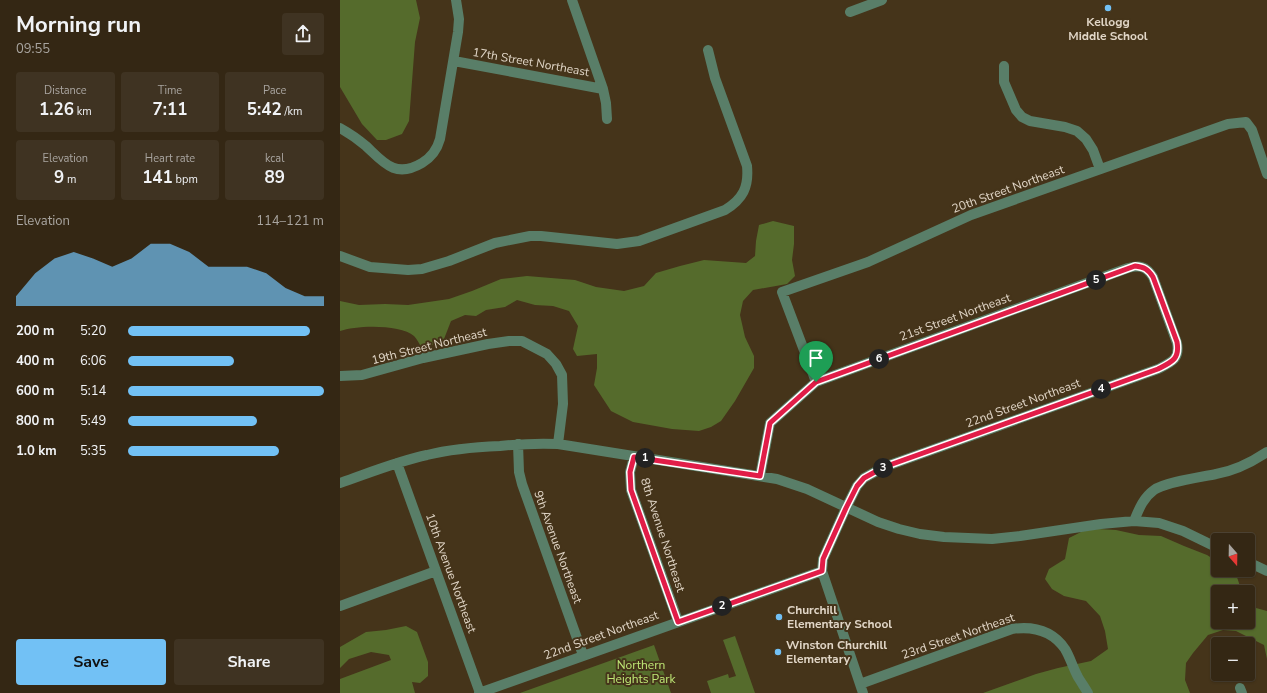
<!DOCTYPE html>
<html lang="en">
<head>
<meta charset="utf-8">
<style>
	:root { --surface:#342714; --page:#3f3322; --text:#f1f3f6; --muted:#a9a5a0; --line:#4e4434; --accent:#72c1f5 }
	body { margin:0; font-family:"Nunito Sans",sans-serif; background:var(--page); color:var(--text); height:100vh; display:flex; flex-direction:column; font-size:15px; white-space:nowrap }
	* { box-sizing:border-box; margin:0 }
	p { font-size:13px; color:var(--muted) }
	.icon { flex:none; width:22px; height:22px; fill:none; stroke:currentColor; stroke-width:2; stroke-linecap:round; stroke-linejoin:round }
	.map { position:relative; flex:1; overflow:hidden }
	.details { display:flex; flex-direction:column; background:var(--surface); width:340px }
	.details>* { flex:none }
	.needle { width:26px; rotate:160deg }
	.controls { position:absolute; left:871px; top:533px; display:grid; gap:8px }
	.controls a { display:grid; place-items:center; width:44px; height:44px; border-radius:4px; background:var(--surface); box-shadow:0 1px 3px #0004,0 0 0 1px var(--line); font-size:20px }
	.pin { position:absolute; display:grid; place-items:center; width:34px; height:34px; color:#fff; margin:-41px -17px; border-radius:50% 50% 50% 0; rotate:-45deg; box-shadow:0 0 4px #0007 }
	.pin .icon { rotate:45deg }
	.km { position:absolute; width:20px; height:20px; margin:-10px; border-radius:50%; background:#222; color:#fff; font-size:11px; line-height:20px; text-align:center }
	.round { display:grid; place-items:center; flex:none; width:42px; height:42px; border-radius:4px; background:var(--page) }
	.headline { display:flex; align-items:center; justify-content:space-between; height:68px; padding:0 16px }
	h1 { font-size:22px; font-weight:700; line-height:30px }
	.stats { display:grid; grid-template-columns:repeat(3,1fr); gap:6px; height:68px; padding:4px 16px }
	.stats div { display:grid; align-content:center; border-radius:4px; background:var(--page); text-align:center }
	.stats b { font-size:17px; font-weight:700 }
	.stats small { font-size:11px; font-weight:400 }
	.stats p { font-size:11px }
	.chart { height:112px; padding:8px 16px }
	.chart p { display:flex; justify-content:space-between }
	.chart svg { width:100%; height:72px; margin-top:4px; fill:var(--accent); opacity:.7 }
	.primary-button { display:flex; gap:8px; margin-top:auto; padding:8px 16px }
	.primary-button a { flex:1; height:46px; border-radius:4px; background:var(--accent); color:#111; font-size:16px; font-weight:700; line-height:46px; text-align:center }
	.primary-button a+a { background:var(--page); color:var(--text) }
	ul { padding:0 16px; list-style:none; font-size:13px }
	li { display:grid; grid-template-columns:64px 48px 1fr; align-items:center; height:30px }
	li i { height:10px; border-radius:5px; background:var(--accent) }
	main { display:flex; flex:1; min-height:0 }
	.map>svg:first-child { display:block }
	.green { fill:#556b2c }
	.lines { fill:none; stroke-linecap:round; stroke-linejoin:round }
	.minor { stroke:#597e68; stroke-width:10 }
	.route-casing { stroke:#fff; stroke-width:8 }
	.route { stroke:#e11d48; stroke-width:5 }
	.poi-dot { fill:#72c1f5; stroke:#45341a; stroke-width:1.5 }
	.labels { text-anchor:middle; stroke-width:4; stroke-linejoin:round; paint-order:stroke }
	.poi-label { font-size:12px; font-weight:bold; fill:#e1d6c7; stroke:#45341a; text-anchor:start }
	.street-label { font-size:12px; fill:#e1d6c7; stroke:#45341a }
	.park-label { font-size:12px; fill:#bee775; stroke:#45341a }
</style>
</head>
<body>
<main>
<section class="details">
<div class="headline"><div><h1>Morning run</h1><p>09:55</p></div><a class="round"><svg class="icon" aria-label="share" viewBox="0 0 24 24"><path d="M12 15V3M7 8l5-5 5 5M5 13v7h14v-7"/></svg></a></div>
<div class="stats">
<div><p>Distance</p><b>1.26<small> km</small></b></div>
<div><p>Time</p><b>7:11</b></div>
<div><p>Pace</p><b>5:42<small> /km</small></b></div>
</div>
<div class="stats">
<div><p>Elevation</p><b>9<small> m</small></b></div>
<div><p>Heart rate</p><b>141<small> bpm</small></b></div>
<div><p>kcal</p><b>89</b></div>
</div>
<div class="chart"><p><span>Elevation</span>114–121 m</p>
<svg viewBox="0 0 160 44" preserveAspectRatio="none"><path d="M0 44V38L10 24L20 15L30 11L40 15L50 20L60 15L70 6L80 6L90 11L100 20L110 20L120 20L130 24L140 33L150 38L160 38V44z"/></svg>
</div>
<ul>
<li><b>200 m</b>5:20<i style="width:93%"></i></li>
<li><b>400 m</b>6:06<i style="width:54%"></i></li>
<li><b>600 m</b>5:14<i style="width:100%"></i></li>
<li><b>800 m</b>5:49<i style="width:66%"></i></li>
<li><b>1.0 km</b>5:35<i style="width:77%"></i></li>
</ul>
<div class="primary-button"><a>Save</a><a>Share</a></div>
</section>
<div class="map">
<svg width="927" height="693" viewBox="0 0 927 693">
	<rect width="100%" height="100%" fill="#45341a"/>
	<path class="green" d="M 0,0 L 76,0 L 80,18 L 75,42 L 69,121 L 62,134 L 46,140 L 37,140 L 22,124 L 0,87 Z
		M 433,221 L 454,226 L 454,244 L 452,260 L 455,276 L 447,284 L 413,290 L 403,301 L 400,315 L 405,337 L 414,356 L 414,368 L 395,401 L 381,421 L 371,427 L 359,431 L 332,429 L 293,422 L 271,411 L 254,385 L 257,368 L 257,354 L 237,356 L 233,349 L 238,326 L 229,311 L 213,306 L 195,305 L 177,300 L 165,307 L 146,310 L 136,316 L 125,315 L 111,321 L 104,339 L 93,345 L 81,347 C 79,343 77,339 74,336 C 61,324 16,325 0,331 L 0,301 L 19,305 L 45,304 L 68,305 L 109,299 L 132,291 L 161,279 L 187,276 L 235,280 L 256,287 L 284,291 L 304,286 L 316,273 L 340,266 L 364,260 L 406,263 L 415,256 L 416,241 L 419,225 Z
		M 758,529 L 776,530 L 799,535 L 821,536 L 844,546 L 867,555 L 878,562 L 878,570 C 898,570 896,575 902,592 L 878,592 L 878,622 L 908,622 L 908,599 L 916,608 L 927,611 L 927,659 L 924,645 L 896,631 L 883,630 L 868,635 L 853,653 L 846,663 L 845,680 L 850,693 L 643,693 L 696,674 L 718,668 L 751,661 L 768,649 L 765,631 L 760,616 L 746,601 L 724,596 L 712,589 L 705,579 L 709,569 L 725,559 L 729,538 L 743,531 Z
		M 66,626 L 77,632 L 88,662 L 88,676 L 80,683 L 72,682 L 75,693 L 0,693 L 0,679 L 51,660 L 49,655 L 31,652 L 9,659 L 0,668 L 0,647 L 26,632 L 46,630 Z
		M 395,636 L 415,693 L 371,693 L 367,681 L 388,674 L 389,678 L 396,676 L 383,640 Z
		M 314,645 L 331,693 L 180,693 Z"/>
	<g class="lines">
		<path class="minor" d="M 232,0 L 263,89 L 266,103 L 267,119
			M 510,12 L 542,0
			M 114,61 L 263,89
			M 664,66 L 664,82 L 676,110 L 682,117 L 690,121 L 725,127 L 737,131 L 746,139 L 753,150 L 760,169
			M 0,128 C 9,133 18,139 26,146 C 43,162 55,179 82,163 C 92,157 97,150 100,139 L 118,32 L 119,19 L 116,0
			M 0,256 L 30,267 L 68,270 L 82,269 L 109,261 L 155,243 L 190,236 L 201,236 L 277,244 L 299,241 L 385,210 C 403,199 409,187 407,166 L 375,78 L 368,50
			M 0,376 L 22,375 L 83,358 L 148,344 L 169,341 L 182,341 L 207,354 L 216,364 L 222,375 L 223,404 L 218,444
			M 476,382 L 442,292 L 528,262 L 631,215 L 888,124 L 906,122 L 912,130 L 927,174
			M 178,444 L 179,472 L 182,484 L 243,655
			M 294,457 L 290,472 L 291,490 L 338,621
			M 57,463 L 140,693
			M 420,476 L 430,423 L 476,382 L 788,268 C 800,265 806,266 813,277 L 837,343 C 840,359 832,362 818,369 L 544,467 L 524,478 L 517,486 L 506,508 L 483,559 L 482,571 L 523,693
			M 0,483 C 29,473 58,461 87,455 C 111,449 136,447 160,446 C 180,444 199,443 218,444 L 437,479 L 467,489 L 538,522 L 559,529 L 580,534 L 604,537 L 652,539 L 680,536 L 761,524 L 794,521 L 819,523 L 843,531 L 878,548
			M 794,521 C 799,509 803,498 814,490 C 825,482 862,477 876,474 C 894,471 912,462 927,452
			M 908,562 L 927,571
			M 0,606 L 96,571
			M 520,684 L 672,629 C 693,626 712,630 725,649 C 730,657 733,668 738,677 C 741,682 745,688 748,693
			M 900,688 L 902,693
			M 139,693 L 482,571"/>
	</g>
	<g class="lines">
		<g class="route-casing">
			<path id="route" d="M 795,266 C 804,267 808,269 813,277 L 837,342 C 840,359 832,362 818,369 L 544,467 L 524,478 L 517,486 L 506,508 L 483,559 L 482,571 L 338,622 L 291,490 L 290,472 L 294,457 L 420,476 L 430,423 L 476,382 Z"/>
		</g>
		<use href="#route" class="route"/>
	</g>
	<g class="poi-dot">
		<circle cx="768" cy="8" r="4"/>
		<circle cx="439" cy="617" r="4"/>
		<circle cx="438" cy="652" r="4"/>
	</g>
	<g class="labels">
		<g class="poi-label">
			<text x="768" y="26" text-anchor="middle">Kellogg<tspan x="768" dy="14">Middle School</tspan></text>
			<text x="447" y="614">Churchill<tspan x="447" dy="14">Elementary School</tspan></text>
			<text x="446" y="649">Winston Churchill<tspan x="446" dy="14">Elementary</tspan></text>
		</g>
		<g class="street-label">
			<text transform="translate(191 62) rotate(10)" y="4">17th Street Northeast</text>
			<text transform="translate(668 189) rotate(-20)" y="4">20th Street Northeast</text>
			<text transform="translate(615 317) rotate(-20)" y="4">21st Street Northeast</text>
			<text transform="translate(89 346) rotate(-14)" y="4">19th Street Northeast</text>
			<text transform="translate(683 403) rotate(-20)" y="4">22nd Street Northeast</text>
			<text transform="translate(323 535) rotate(72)" y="4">8th Avenue Northeast</text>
			<text transform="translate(218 547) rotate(70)" y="4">9th Avenue Northeast</text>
			<text transform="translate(111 573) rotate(70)" y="4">10th Avenue Northeast</text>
			<text transform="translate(261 635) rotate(-20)" y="4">22nd Street Northeast</text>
			<text transform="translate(618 636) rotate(-19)" y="4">23rd Street Northeast</text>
		</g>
		<g class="park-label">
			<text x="301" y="669">Northern<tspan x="301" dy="14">Heights Park</tspan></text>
		</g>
	</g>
</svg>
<div class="controls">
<a><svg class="needle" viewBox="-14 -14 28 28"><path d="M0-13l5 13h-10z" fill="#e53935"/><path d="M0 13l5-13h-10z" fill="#a9a5a0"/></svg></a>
<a>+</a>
<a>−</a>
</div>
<div class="pin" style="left:476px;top:382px;background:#1e9e55"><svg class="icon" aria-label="arrive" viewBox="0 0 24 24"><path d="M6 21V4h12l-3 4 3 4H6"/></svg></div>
<b class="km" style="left:305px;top:458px">1</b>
<b class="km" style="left:382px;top:606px">2</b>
<b class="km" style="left:543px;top:468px">3</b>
<b class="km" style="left:761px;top:389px">4</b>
<b class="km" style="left:756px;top:280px">5</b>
<b class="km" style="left:539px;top:359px">6</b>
</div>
</main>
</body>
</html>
